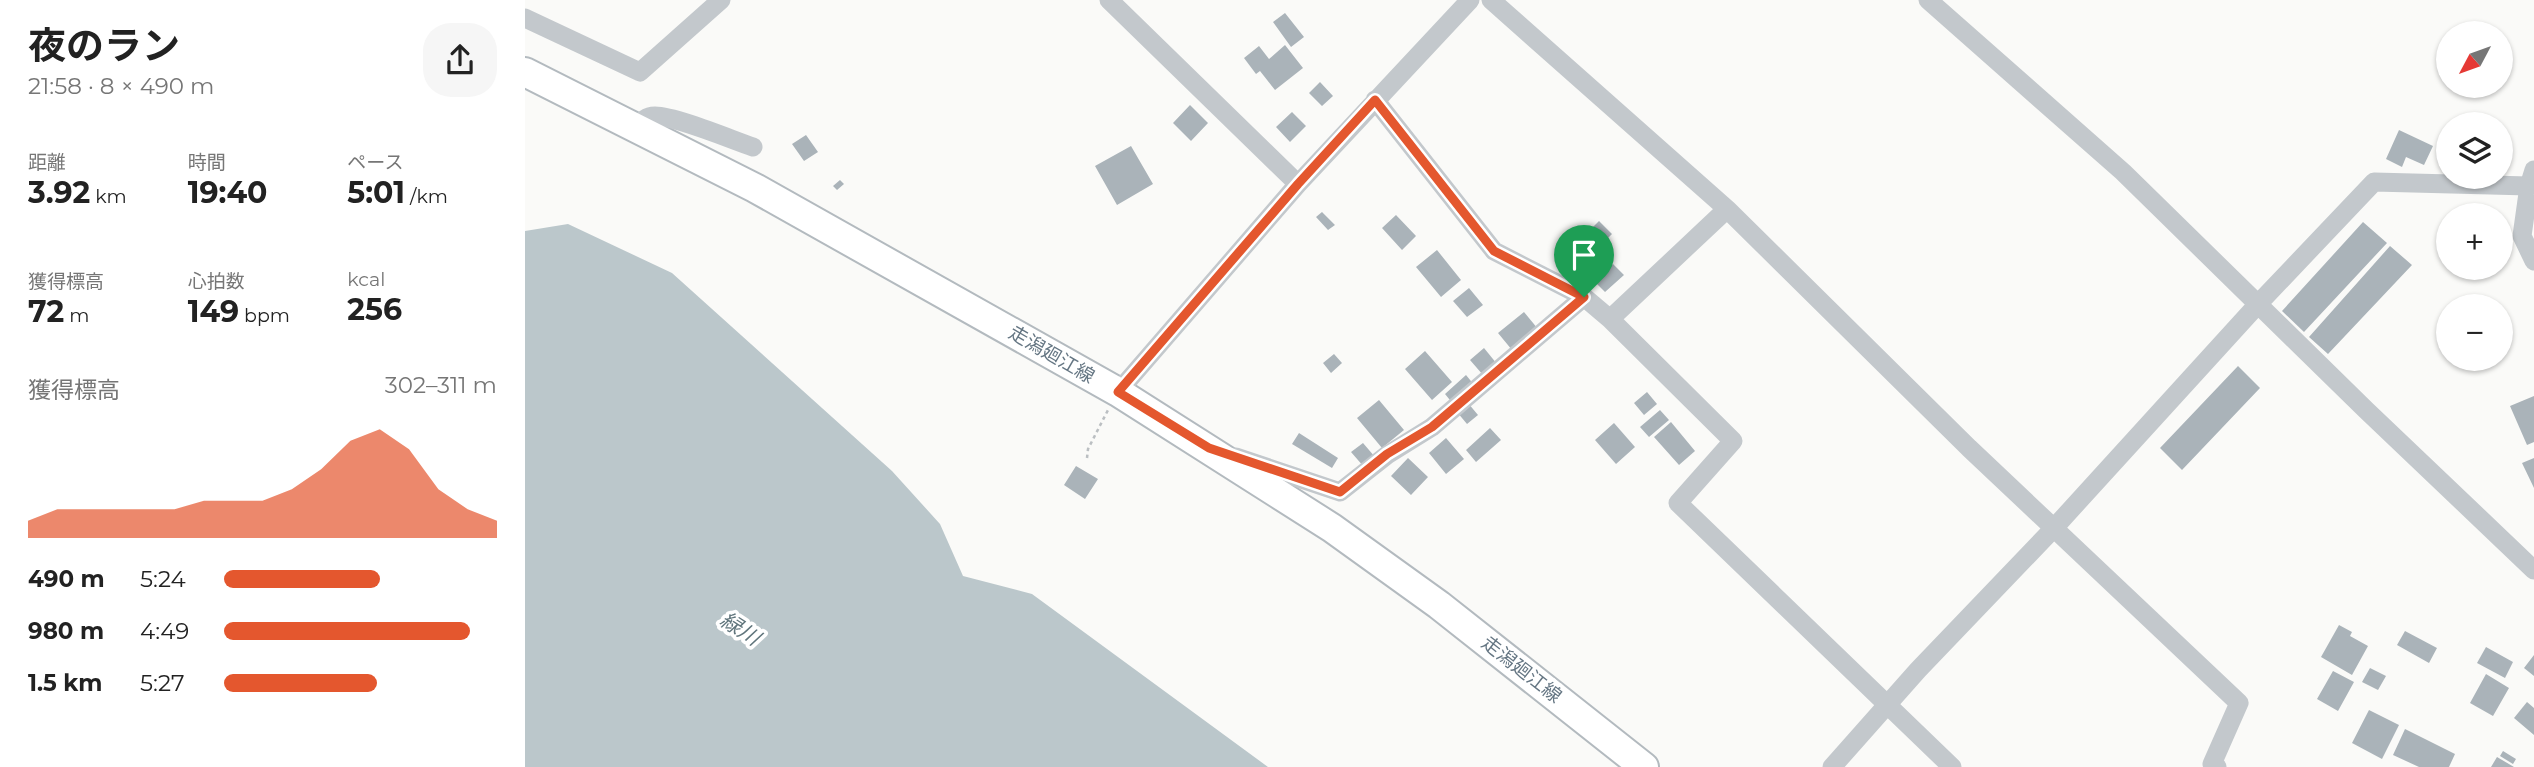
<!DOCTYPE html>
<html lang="ja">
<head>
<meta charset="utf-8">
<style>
	:root { --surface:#fff; --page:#f6f6f6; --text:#222; --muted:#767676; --accent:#e4572e }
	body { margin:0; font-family:Montserrat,"Noto Sans JP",sans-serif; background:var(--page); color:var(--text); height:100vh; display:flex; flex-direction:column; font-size:26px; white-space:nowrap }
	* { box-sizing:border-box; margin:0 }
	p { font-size:23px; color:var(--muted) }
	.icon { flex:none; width:38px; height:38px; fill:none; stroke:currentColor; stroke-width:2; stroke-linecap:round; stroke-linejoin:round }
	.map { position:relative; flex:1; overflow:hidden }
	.sheet { display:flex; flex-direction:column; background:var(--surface); width:525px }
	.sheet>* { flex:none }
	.needle { width:46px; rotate:229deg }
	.controls { position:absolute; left:1911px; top:21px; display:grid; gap:14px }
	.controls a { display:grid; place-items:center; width:77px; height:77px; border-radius:50%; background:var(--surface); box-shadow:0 2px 5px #0004; font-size:35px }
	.pin { position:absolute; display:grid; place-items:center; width:60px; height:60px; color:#fff; margin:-72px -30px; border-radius:50% 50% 50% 0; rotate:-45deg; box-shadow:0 0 7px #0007 }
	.pin .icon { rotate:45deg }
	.round { display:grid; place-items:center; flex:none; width:74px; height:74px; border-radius:28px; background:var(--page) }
	.head { display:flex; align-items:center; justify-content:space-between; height:119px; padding:0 28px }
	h1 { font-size:38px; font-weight:700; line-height:52px }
	.stats { display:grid; grid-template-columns:repeat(3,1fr); gap:10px; height:119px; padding:7px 28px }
	.stats div { display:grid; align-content:center }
	.stats b { font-size:30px; font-weight:700 }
	.stats small { font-size:19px; font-weight:400 }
	.stats p { font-size:19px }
	.chart { height:196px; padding:14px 28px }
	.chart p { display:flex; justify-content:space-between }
	.chart svg { width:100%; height:126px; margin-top:7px; fill:var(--accent); opacity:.7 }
	ul { padding:0 28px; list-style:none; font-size:23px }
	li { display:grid; grid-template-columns:112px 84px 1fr; align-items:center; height:52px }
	li i { height:18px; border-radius:9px; background:var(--accent) }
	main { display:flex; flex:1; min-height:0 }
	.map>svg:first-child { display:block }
	.water { fill:#bbc7cb }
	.building { fill:#aab3b9 }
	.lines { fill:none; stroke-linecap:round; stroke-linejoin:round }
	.secondary-casing { stroke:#b3babf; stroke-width:32 }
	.path { stroke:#bbbfc2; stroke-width:2.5; stroke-dasharray:3.5 3.5; stroke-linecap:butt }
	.street { stroke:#c3c8cc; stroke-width:19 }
	.secondary { stroke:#fff; stroke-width:28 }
	.route-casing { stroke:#fff; stroke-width:14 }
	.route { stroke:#e4572e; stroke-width:9 }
	.labels { text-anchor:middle; stroke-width:7; stroke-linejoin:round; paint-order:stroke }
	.street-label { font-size:19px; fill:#657683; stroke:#fff }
	.water-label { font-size:21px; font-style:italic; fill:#60757c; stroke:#fff }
</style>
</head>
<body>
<main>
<section class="sheet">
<div class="head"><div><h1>夜のラン</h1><p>21:58 · 8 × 490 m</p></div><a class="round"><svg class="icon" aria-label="share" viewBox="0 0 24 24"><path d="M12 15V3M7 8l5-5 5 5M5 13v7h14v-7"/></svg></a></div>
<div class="stats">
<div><p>距離</p><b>3.92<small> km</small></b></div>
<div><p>時間</p><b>19:40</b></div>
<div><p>ペース</p><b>5:01<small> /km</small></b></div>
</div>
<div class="stats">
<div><p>獲得標高</p><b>72<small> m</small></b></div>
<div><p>心拍数</p><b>149<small> bpm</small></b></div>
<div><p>kcal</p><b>256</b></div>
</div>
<div class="chart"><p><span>獲得標高</span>302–311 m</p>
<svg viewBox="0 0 160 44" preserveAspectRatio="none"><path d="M0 44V38L10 34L20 34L30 34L40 34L50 34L60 31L70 31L80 31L90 27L100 20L110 10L120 6L130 13L140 27L150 34L160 38V44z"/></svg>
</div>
<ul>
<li><b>490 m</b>5:24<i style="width:57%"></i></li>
<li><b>980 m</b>4:49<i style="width:90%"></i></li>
<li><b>1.5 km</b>5:27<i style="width:56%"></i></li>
</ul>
</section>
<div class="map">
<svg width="2009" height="767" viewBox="0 0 2009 767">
	<rect width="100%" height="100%" fill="#fafaf8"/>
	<path class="water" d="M 43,224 L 147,273 L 367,471 L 415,524 L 438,576 L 507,594 L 743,767 L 0,767 L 0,231 Z"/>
	<path class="building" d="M 760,13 L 779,37 L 766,47 L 748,22 Z
		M 760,45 L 778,68 L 750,90 L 735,71 L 731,74 L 719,58 L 734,46 L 744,59 Z
		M 795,82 L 808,96 L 797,106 L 784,93 Z
		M 665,105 L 683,123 L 666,141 L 648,123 Z
		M 767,112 L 781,126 L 765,142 L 751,127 Z
		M 1874,130 L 1908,146 L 1899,165 L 1881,157 L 1877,167 L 1861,159 Z
		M 281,135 L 293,152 L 279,161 L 267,144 Z
		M 606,146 L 628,184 L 592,205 L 570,166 Z
		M 315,180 L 319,184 L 312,190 L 308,186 Z
		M 797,212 L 810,225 L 803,230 L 791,217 Z
		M 871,215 L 891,236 L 877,250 L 857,228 Z
		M 1074,221 L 1087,234 L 1071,250 L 1058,237 Z
		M 1838,222 L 1862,243 L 1779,332 L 1757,311 Z
		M 1865,246 L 1887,265 L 1803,354 L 1784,337 Z
		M 912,250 L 936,280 L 916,297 L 891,267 Z
		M 1068,262 L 1078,273 L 1088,264 L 1099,275 L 1080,292 L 1059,271 Z
		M 944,288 L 958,305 L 942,317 L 928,301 Z
		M 999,312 L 1013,329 L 987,350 L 973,333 Z
		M 959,348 L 972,364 L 958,375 L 945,360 Z
		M 900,351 L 927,382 L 907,400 L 880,369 Z
		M 809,354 L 817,363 L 806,373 L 798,363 Z
		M 1713,366 L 1735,388 L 1657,470 L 1635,448 Z
		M 941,375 L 950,386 L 929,405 L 920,394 Z
		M 1122,392 L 1132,404 L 1119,415 L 1109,403 Z
		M 2009,396 L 2009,442 L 2002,445 L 1985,406 Z
		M 854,400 L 879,430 L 857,448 L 832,418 Z
		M 943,403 L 953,415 L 942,424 L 932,412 Z
		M 1135,410 L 1144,420 L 1124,437 L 1115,427 Z
		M 1146,422 L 1170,451 L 1154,465 L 1129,437 Z
		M 1089,423 L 1110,447 L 1091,464 L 1070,440 Z
		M 965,428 L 976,440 L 951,462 L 941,450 Z
		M 774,433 L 813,458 L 807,468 L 767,444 Z
		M 921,438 L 939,459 L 921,474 L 904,453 Z
		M 838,443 L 850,457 L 839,467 L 826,452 Z
		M 883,458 L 903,477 L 886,495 L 866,476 Z
		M 2009,458 L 2009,488 L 1997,463 Z
		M 551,466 L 573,479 L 560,499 L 539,485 Z
		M 1814,625 L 1827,632 L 1825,636 L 1843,646 L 1827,675 L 1796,657 Z
		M 1880,631 L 1912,648 L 1904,663 L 1872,645 Z
		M 1961,647 L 1988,662 L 1980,678 L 1952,663 Z
		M 2009,655 L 2009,676 L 1999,668 Z
		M 1845,668 L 1861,676 L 1853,690 L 1837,682 Z
		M 1808,671 L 1829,682 L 1813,711 L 1792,699 Z
		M 1961,674 L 1984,688 L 1968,716 L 1945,703 Z
		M 2002,702 L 2009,708 L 2009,735 L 1989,718 Z
		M 1844,710 L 1874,725 L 1857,759 L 1827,743 Z
		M 1880,729 L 1930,754 L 1924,767 L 1894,767 L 1868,755 Z
		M 1978,751 L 1991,759 L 1988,764 L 1975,756 Z
		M 1972,757 L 1989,767 L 1966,767 Z"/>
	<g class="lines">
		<g class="secondary-casing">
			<path id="secondary" d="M 0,72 L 230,188 L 593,392 L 807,528 L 914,605 L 1119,767"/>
		</g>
		<path class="path" d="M 562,458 L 563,449 L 583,410"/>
		<path class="street" d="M 584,0 L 773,184
			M 966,0 L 1202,209 L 1444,448 L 1714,703 L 1687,764 L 1692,767
			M 1403,0 L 1598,172 L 1841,410 L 2009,570
			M 0,18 L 115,72 L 196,0
			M 850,100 L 969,251 L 1059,297 L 1085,319 L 1208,441 L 1153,503 L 1427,767
			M 111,128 C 117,121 121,116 130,116 C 150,116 205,139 228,147
			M 2009,170 L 2004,186 L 1997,236 L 2009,261
			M 1085,319 L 1202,209
			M 593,392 L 773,184 L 945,0
			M 711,457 L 815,492 L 862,455 L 907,427 L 1059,297
			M 1307,767 L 1393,670 L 1529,528 L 1734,303 L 1849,182 L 2004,186"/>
		<use href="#secondary" class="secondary"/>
	</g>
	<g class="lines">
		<g class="route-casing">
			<path id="route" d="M 850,100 L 969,251 L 1059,297 L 907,427 L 862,454 L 815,492 L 684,448 L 593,392 L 773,184 Z"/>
		</g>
		<use href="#route" class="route"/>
	</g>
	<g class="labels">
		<g class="street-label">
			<text transform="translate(527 354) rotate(30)" y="7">走潟廻江線</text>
			<text transform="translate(997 669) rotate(38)" y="7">走潟廻江線</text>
		</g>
		<g class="water-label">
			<text transform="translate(215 629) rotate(33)" y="7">緑川</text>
		</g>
	</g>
</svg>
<div class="controls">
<a><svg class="needle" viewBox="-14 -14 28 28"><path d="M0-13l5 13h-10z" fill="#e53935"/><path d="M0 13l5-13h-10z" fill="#767676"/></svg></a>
<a><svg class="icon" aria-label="layers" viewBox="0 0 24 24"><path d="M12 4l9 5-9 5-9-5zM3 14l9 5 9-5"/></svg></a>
<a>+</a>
<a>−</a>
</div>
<div class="pin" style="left:1059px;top:297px;background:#1e9e55"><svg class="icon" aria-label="arrive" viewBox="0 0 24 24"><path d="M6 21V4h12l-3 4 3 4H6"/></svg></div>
</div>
</main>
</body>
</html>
